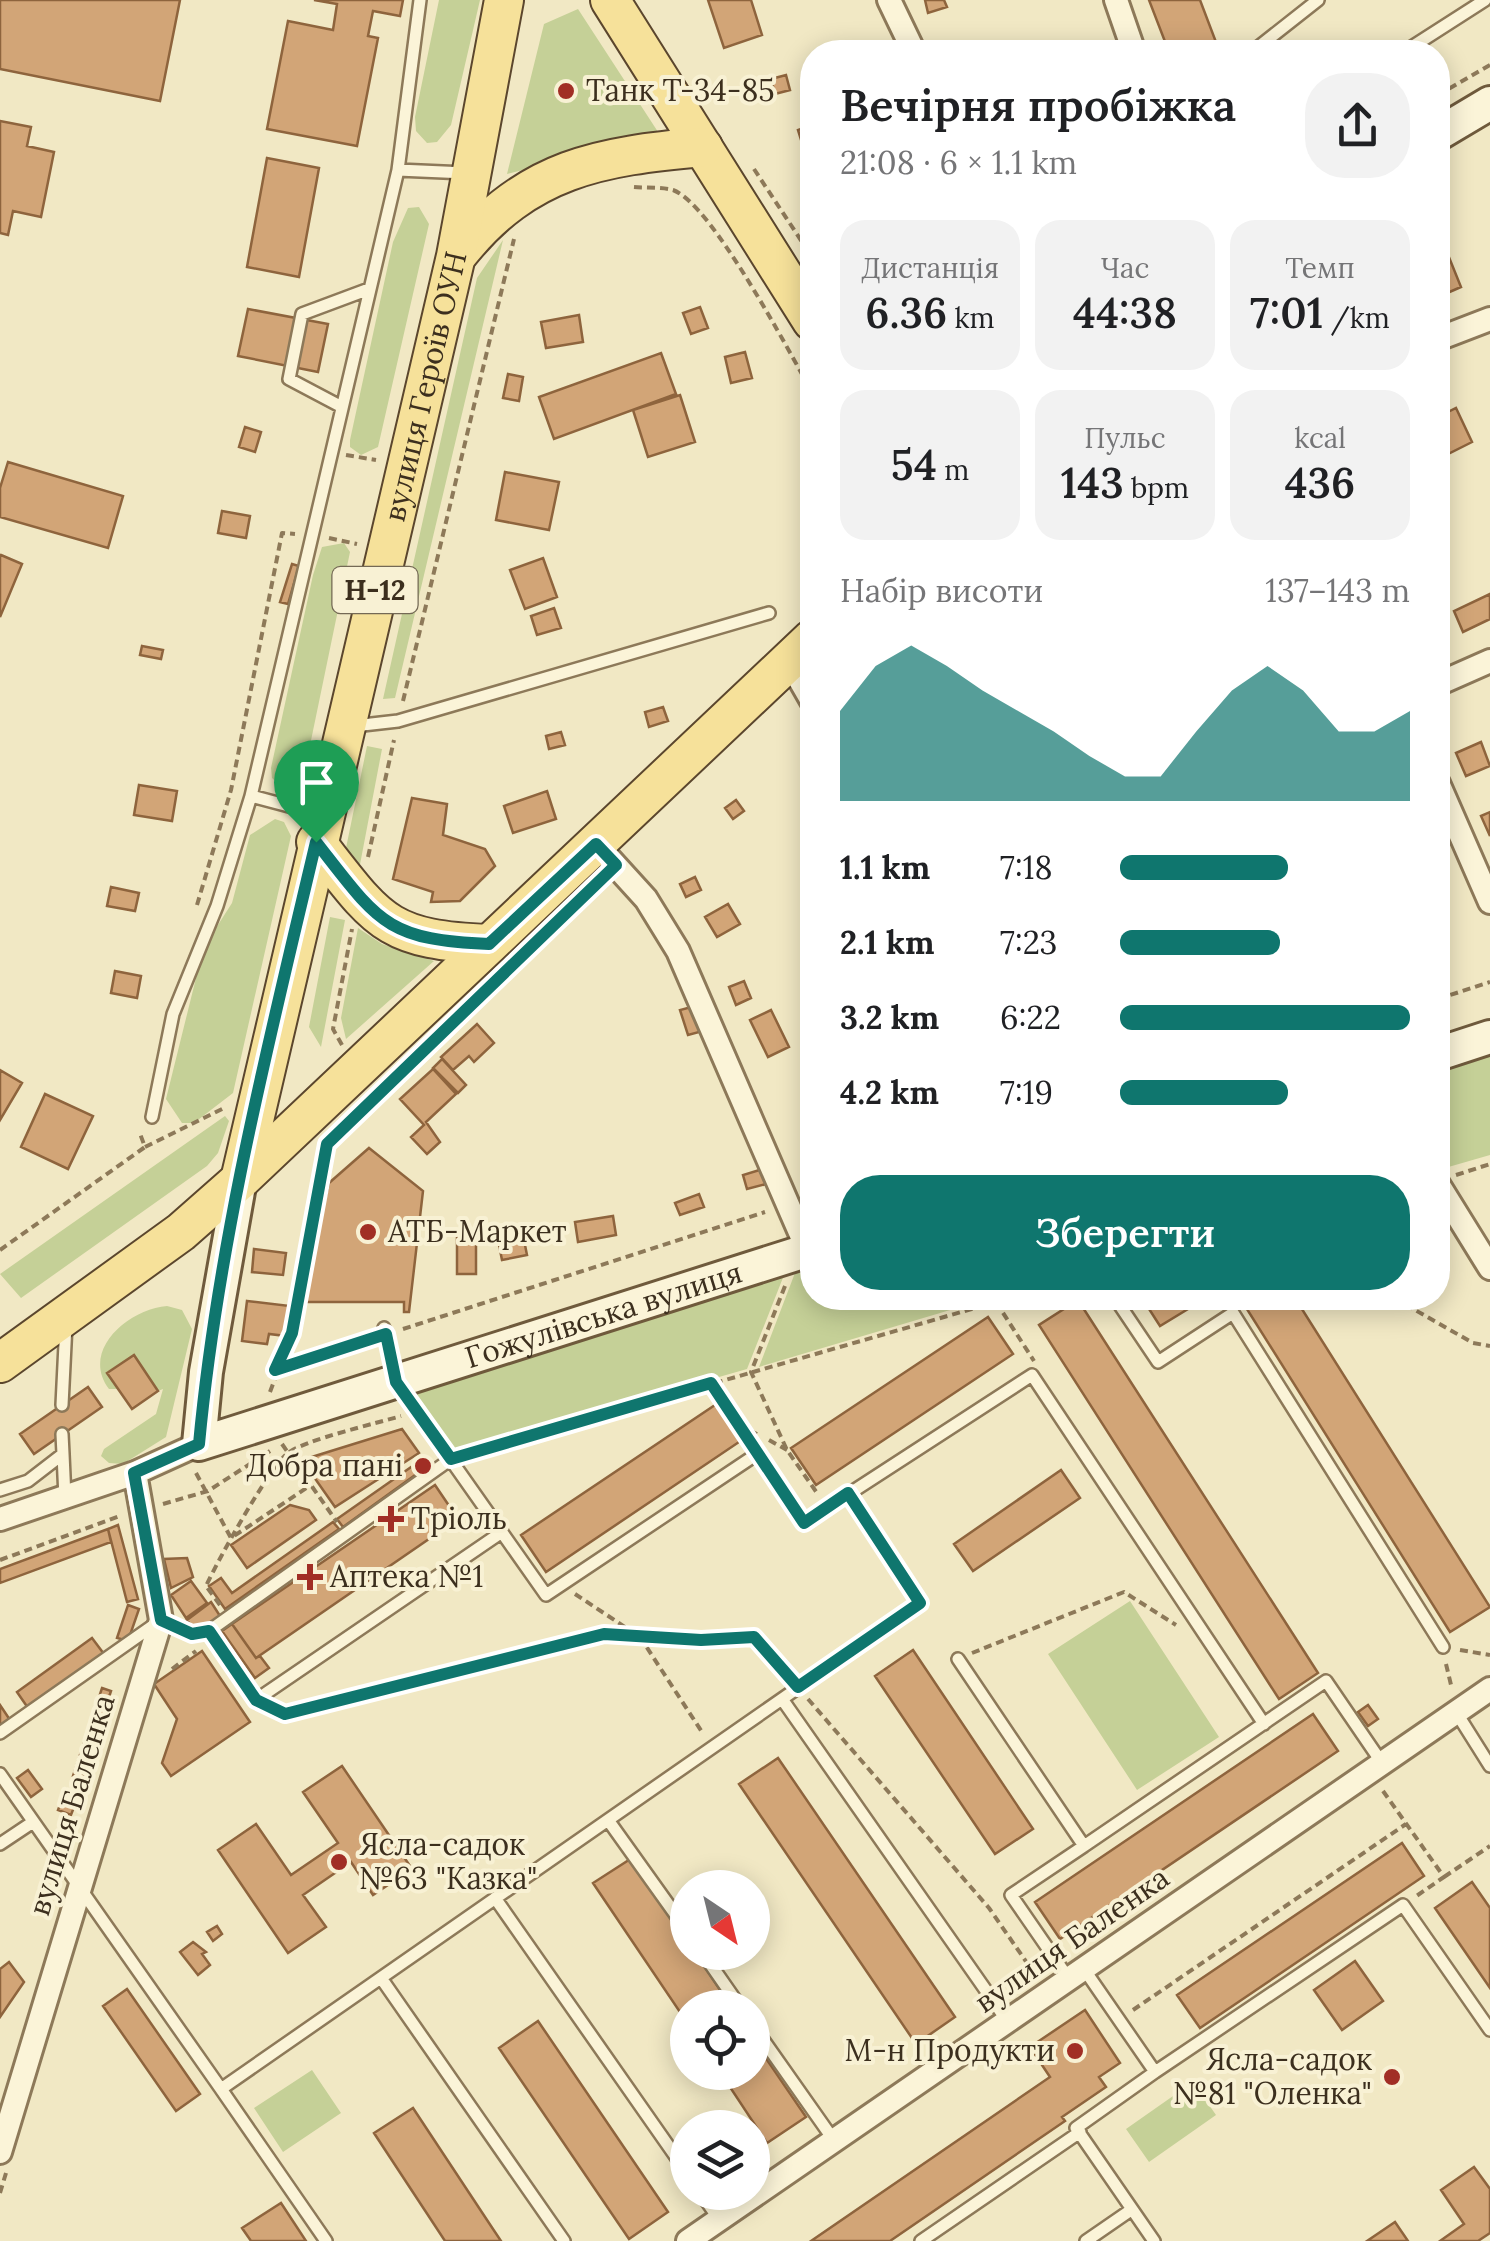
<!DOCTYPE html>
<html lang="uk">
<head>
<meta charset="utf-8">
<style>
	:root { --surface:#fff; --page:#f2f2f2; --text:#202124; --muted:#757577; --accent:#0f766e }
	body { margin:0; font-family:Lora,serif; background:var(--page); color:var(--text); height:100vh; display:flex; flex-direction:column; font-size:38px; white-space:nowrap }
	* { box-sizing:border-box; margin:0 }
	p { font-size:32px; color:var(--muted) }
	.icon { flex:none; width:55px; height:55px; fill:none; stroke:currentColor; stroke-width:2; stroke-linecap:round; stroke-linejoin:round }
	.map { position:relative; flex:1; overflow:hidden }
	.drawer { position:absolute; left:800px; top:40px; width:650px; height:1270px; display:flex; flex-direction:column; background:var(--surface); border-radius:40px; box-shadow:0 5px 25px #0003 }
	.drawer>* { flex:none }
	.needle { width:65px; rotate:145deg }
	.controls { position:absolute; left:670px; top:1870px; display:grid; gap:20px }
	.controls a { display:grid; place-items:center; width:100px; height:100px; border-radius:50%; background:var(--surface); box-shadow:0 5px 25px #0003; font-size:50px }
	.pin { position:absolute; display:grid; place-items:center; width:85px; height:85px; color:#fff; margin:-102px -42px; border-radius:50% 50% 50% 0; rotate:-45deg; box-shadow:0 0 10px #0007 }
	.pin .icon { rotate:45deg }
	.round { display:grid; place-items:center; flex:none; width:105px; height:105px; border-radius:40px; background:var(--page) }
	.overview { display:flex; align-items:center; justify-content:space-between; height:170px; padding:0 40px }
	h1 { font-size:45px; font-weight:600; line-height:75px }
	.metrics { display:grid; grid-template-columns:repeat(3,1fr); gap:15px; height:170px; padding:10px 40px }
	.metrics div { display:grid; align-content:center; border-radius:25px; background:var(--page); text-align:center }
	.metrics b { font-size:42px; font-weight:600 }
	.metrics small { font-size:28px; font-weight:400 }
	.metrics p { font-size:28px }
	.chart { height:280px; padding:20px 40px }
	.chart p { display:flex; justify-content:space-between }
	.chart svg { width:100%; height:180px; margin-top:10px; fill:var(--accent); opacity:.7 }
	.primary-button { display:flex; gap:20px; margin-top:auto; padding:20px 40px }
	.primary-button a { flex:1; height:115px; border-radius:40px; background:var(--accent); color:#fff; font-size:40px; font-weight:600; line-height:115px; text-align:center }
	ul { padding:0 40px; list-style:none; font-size:32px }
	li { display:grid; grid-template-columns:160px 120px 1fr; align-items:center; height:75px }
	li i { height:25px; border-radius:12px; background:var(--accent) }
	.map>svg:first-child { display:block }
	.green { fill:#c5d097 }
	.building { fill:#d2a577; stroke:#8e643d; stroke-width:2.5 }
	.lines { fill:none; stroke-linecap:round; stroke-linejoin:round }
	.lane-casing { stroke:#8d7959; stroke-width:16 }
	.street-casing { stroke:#8d7959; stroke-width:28 }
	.secondary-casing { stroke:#6f5a3c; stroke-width:38 }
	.primary-casing { stroke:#5b462d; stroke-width:42 }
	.path { stroke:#8d7959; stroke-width:4; stroke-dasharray:8 5; stroke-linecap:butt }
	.lane { stroke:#fbf4d8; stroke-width:11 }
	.street { stroke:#fbf4d8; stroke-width:22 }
	.secondary { stroke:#fbf4d8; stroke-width:32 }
	.primary { stroke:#f6e19a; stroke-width:38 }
	.route-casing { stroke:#fff; stroke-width:20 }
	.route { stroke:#0f766e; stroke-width:12 }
	.poi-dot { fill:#a12e25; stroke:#f8f1d4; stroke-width:4 }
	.labels { text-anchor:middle; stroke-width:8; stroke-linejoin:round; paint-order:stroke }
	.shield { fill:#f8f1d4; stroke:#746955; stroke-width:2.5 }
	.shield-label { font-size:28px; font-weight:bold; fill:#3c2f1e }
	.poi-label { font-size:30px; fill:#3c2f1e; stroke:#f8f1d4; text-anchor:start }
	.street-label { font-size:30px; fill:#3c2f1e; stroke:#f8f1d4 }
</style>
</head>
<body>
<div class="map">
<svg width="1490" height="2241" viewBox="0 0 1490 2241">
	<rect width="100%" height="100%" fill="#f1e8c4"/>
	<path class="green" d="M 439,0 L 480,0 L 451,125 L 437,142 L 427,143 L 416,131 L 415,117 Z
		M 578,9 L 660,135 L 507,174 L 544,24 Z
		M 419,207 L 429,224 L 378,447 L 361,455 L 350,447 L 350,440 L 393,242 L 408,208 Z
		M 503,240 L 395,698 L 383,699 L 477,278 Z
		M 344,543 L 350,552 L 302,784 L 286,791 L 272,778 L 271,768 L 313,575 L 322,547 Z
		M 367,746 L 382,749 L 358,875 L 346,848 Z
		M 275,819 L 284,822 L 291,836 L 233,1093 L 194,1123 L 182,1123 L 166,1099 L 197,974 L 207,942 L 232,903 L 250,835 Z
		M 330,917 L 345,920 L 321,1047 L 309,1027 Z
		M 358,928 L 382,944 L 434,961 L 346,1039 L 341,1018 Z
		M 1490,1049 L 1490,1155 L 1438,1170 L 1438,1066 Z
		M 225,1116 L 229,1121 L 218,1153 L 207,1166 L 21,1298 L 0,1274 Z
		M 812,1260 L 812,1298 L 954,1298 L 967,1305 L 759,1367 L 798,1265 Z
		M 786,1270 L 747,1369 L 456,1452 L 408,1385 Z
		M 167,1306 L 182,1310 L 192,1329 L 166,1437 L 123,1464 L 109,1463 L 101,1456 L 104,1449 L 156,1414 L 163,1389 L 158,1391 L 134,1355 L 107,1372 L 118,1389 L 109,1389 C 80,1351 128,1309 167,1306 Z
		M 1130,1601 L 1219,1737 L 1137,1790 L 1048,1654 Z
		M 312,2070 L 341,2113 L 283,2152 L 254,2108 Z
		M 1193,2082 L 1216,2115 L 1149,2162 L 1126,2129 Z"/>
	<path class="building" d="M 0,0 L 180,0 L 160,101 L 0,69 Z
		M 314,0 L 403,0 L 400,16 L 373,11 L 368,36 L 378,38 L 357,146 L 267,129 L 288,21 L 333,30 L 337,4 Z
		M 708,0 L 751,0 L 762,35 L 724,48 Z
		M 925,0 L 944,0 L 947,7 L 928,13 Z
		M 1149,0 L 1200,0 L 1219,50 L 1169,52 Z
		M 1104,42 L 1107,52 L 1081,52 L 1080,50 Z
		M 786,75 L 790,90 L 775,94 L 771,79 Z
		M 0,121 L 31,127 L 27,146 L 54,152 L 41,217 L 13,211 L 8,235 L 0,233 Z
		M 812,125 L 812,139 L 802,143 L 798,130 Z
		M 267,158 L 319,168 L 299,277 L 247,267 Z
		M 1438,230 L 1461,287 L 1438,297 Z
		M 700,307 L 708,328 L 691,334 L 683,313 Z
		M 248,309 L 328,324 L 318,372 L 238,356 Z
		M 579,315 L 583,342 L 546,348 L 541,322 Z
		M 745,352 L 752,378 L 731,383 L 725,357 Z
		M 661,353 L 676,394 L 554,439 L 539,397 Z
		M 508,374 L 523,377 L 519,401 L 503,398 Z
		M 680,395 L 695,442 L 648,457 L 633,410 Z
		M 1456,408 L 1472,442 L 1446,455 L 1438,436 L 1438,417 Z
		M 245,427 L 261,432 L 255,452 L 239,447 Z
		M 8,462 L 123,496 L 108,548 L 0,517 L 0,488 Z
		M 505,472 L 559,482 L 549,530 L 496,520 Z
		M 222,511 L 250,516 L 246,538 L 218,533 Z
		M 1,555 L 22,564 L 0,617 L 0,557 Z
		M 543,558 L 557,597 L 525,609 L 510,570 Z
		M 292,564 L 299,566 L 288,604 L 280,602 Z
		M 1490,594 L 1490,619 L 1463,632 L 1454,611 Z
		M 554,608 L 561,628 L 537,635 L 531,616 Z
		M 1438,627 L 1447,647 L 1438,652 Z
		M 142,646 L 163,650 L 161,659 L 140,655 Z
		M 663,707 L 668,721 L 649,727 L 645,712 Z
		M 561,732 L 565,745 L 549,749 L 546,736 Z
		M 1481,742 L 1490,766 L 1466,776 L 1456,753 Z
		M 139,785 L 177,791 L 172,821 L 134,815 Z
		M 547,791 L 556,819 L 513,833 L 504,806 Z
		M 412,798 L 447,804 L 443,835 L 485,849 L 495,866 L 460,901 L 431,902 L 433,892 L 393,879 Z
		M 736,800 L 744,811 L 733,819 L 725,808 Z
		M 1490,812 L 1490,836 L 1481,816 Z
		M 695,877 L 701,890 L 686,897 L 680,884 Z
		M 111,887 L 139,893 L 135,911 L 107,906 Z
		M 728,904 L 740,924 L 717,937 L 705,917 Z
		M 115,971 L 141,976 L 137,998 L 111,993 Z
		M 744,981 L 751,998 L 736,1005 L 729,987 Z
		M 695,1006 L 703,1031 L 688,1035 L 680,1010 Z
		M 771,1010 L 789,1047 L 768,1057 L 750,1020 Z
		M 477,1024 L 494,1043 L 474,1062 L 469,1056 L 453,1070 L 441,1057 Z
		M 442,1059 L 466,1085 L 458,1093 L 433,1068 Z
		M 433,1069 L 456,1094 L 426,1122 L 440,1142 L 427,1154 L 411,1137 L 424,1125 L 400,1099 Z
		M 0,1070 L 22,1083 L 0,1120 Z
		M 45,1094 L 93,1116 L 68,1169 L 21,1147 Z
		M 369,1148 L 423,1191 L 409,1312 L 404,1312 L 404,1302 L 300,1302 L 329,1183 Z
		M 766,1168 L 770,1183 L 747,1189 L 743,1175 Z
		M 699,1194 L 704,1207 L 680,1215 L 675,1203 Z
		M 613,1216 L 616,1235 L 578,1242 L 575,1222 Z
		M 457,1237 L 476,1237 L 476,1274 L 457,1274 Z
		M 524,1240 L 527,1255 L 502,1260 L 499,1245 Z
		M 254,1249 L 286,1253 L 283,1275 L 252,1272 Z
		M 1142,1298 L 1206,1298 L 1160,1326 Z
		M 1240,1298 L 1295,1298 L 1490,1607 L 1450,1632 Z
		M 1078,1300 L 1318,1673 L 1279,1699 L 1039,1325 Z
		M 247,1301 L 290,1306 L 286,1336 L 269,1334 L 267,1344 L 242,1341 Z
		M 988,1317 L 1013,1354 L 816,1485 L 791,1448 Z
		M 134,1355 L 158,1391 L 132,1409 L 107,1373 Z
		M 88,1387 L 102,1407 L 34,1454 L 20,1434 Z
		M 718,1403 L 742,1440 L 546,1572 L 521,1535 Z
		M 402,1429 L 419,1453 L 335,1507 L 302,1460 Z
		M 424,1458 L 429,1465 L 343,1527 L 337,1519 Z
		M 1061,1470 L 1080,1498 L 973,1571 L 954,1544 Z
		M 435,1485 L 458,1519 L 256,1658 L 232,1624 Z
		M 290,1505 L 309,1510 L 316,1520 L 247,1568 L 231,1545 Z
		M 333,1522 L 339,1529 L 225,1609 L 209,1586 L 221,1578 L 232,1593 Z
		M 118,1525 L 138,1599 L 127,1602 L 108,1529 Z
		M 108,1529 L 111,1542 L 0,1583 L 0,1569 Z
		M 187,1558 L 193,1577 L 171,1588 L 164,1559 Z
		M 191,1581 L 207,1603 L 186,1618 L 171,1595 Z
		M 211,1602 L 220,1616 L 202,1629 L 192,1627 L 187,1620 Z
		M 128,1605 L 139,1609 L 128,1641 L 117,1638 Z
		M 232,1624 L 256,1658 L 260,1656 L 269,1668 L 255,1678 L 222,1631 Z
		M 92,1638 L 104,1654 L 28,1708 L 17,1692 Z
		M 913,1650 L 1033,1829 L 995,1854 L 875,1676 Z
		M 202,1651 L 250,1722 L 171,1776 L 162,1763 L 177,1719 L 154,1684 Z
		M 102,1688 L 111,1691 L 82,1779 L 73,1776 Z
		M 0,1705 L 10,1720 L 0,1727 Z
		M 1368,1705 L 1378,1719 L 1368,1726 L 1358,1712 Z
		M 1313,1714 L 1338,1751 L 1060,1939 L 1035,1902 Z
		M 778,1758 L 955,2017 L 916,2044 L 739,1784 Z
		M 342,1766 L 412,1869 L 373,1895 L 351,1862 L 303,1895 L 326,1927 L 288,1953 L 218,1850 L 256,1824 L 291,1875 L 338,1843 L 303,1792 Z
		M 28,1770 L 42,1789 L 31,1797 L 17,1778 Z
		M 66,1789 L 79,1794 L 71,1815 L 58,1810 Z
		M 1402,1843 L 1424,1876 L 1200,2028 L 1177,1995 Z
		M 632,1858 L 688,1941 L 688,1952 L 695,1952 L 732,2008 L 688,2008 L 688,2024 L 593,1883 Z
		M 1472,1882 L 1490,1908 L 1490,1988 L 1435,1908 Z
		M 217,1926 L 222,1934 L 213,1941 L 207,1932 Z
		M 193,1942 L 206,1952 L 202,1954 L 210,1965 L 198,1975 L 180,1952 Z
		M 1355,1961 L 1383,2001 L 1342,2030 L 1314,1990 Z
		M 9,1962 L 24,1982 L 0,2017 L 0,1969 Z
		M 127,1989 L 200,2094 L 176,2111 L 103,2006 Z
		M 1085,2010 L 1120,2063 L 1099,2077 L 1106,2087 L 1062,2117 L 1065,2121 L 890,2241 L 811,2241 L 1050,2077 L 1030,2047 Z
		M 538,2021 L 668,2212 L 629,2239 L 499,2048 Z
		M 752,2038 L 806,2117 L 767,2143 L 720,2072 L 752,2072 Z
		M 413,2108 L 491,2226 L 501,2241 L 445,2241 L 374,2133 Z
		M 1474,2167 L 1490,2189 L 1490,2233 L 1478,2241 L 1440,2241 L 1464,2224 L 1441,2190 Z
		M 281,2203 L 306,2241 L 251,2241 L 242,2228 Z
		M 1395,2222 L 1408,2241 L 1367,2241 Z"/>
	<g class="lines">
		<g class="lane-casing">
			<path id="lane" d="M 1252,52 L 1318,0
				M 1404,52 L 1485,0
				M 398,170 L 420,0
				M 342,407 L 289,379 L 302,314 L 369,289
				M 354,726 L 398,721 L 769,613
				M 319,814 L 251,796 L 398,170 L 466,173
				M 152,1117 L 173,1014 L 217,906 L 251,796
				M 1115,1298 L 1158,1362 L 1233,1313 L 1443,1647
				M 384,1328 L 396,1382 L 546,1595 L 757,1454 L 804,1523 L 1032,1375 L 1264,1724
				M 62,1405 L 66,1324
				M 63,1454 L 65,1498
				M 0,1490 L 28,1481 L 63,1454 L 62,1434
				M 209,1631 L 256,1700 L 502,1532
				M 958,1659 L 1084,1846 L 1011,1895 L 1069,1979
				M 782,1699 L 1008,2022
				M 1456,1712 L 1490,1766
				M 0,1733 L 161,1620 L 192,1634 L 209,1631 L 451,1459
				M 0,1774 L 221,2089 L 920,1603 L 848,1493
				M 608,1820 L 688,1932
				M 0,1844 L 33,1822
				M 1084,1846 L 1326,1681 L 1382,1763
				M 495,1898 L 688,2174
				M 702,1952 L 741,2008
				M 1084,1969 L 1155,2072 L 1076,2128 L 1154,2241
				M 381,1978 L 564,2241
				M 752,2024 L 833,2139
				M 1155,2072 L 1403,1905 L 1490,2030
				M 221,2089 L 326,2241
				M 700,2192 L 719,2219
				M 921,2241 L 1080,2132
				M 1086,2241 L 1131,2210"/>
		</g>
		<g class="street-casing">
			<path id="street" d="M 889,0 L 914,52
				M 1116,0 L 1134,52
				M 1438,339 L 1490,319
				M 789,661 L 812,701
				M 1438,684 L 1490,661
				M 1438,783 L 1490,902
				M 596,844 L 646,899 L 678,951 L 808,1251
				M 1438,1184 L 1490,1268
				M 0,1519 L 135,1473 L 199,1444
				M 0,2152 L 161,1620 L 135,1473
				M 688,2241 L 1490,1689"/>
		</g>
		<g class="secondary-casing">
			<g id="secondary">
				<path d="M 1438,134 L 1490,103"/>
				<path d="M 1438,1054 L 1490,1037"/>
				<path id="s1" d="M 240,1180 L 206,1372 L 199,1444 L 812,1249"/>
			</g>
		</g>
		<g class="primary-casing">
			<g id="primary">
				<path d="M 610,0 L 812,321"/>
				<path d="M 459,253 C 527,168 600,156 703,147"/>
				<path d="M 316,842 C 378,921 385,940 489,944"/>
				<path id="s2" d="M 240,1180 L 456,256 L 504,0"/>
				<path d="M 0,1363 L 181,1232 L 240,1180 L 812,639"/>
			</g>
		</g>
		<path class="path" d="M 1438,95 L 1490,65
			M 754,169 L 812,257
			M 634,187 C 646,188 662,187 673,190 C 712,204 789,352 812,392
			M 346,455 L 376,460
			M 329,538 L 357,544
			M 802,610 L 812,599
			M 403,701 L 514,239
			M 368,857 L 394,740
			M 197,905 L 231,790 L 282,533 L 295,534
			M 1438,999 L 1490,982
			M 342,1045 L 333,1029 L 352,929
			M 145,1147 L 226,1107
			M 1456,1175 L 1490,1164
			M 0,1250 L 145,1147 L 139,1131
			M 785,1286 L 751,1372 L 787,1450 L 817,1493
			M 960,1298 L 977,1307
			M 1394,1298 L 1473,1343 L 1490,1346
			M 996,1302 L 1034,1361
			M 403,1329 L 765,1212
			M 275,1370 L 370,1339
			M 711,1383 L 749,1442
			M 270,1392 L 292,1333 L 327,1144 L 443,1033
			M 738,1425 L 761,1436
			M 769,1440 L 787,1450
			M 282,1444 L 337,1522
			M 465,1455 L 1010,1298
			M 196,1473 L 231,1538 L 311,1485
			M 163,1504 L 208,1491 L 270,1451
			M 0,1560 L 120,1516
			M 575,1594 L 640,1637 L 754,1637 L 789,1677
			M 220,1605 L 206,1586 C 216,1564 269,1467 288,1453 C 304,1440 378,1423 401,1416
			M 1460,1650 L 1490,1655
			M 972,1653 L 1124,1592 L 1176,1625
			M 1446,1664 L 1452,1689
			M 172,1669 L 196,1651
			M 808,1699 L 989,1908 L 1034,1973
			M 274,1708 L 285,1714 L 605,1634 L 640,1637 L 702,1732
			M 1383,1791 L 1444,1877 L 1415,1897
			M 1444,1877 L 1490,1846
			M 1133,2010 L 1406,1824
			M 0,2193 L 6,2173"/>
		<use href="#lane" class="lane"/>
		<use href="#street" class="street"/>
		<use href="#secondary" class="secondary"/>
		<use href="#primary" class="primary"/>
	</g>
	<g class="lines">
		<g class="route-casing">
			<path id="route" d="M 316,842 C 378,921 385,940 489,944 L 596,844 L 616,865 L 327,1144 L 292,1333 L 275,1370 L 386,1334 L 396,1382 L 451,1459 L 711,1383 L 804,1523 L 848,1493 L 920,1603 L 798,1687 L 754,1637 L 701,1640 L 604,1634 L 285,1714 L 256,1700 L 209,1631 L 192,1634 L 161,1620 L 134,1473 L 199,1444 C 218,1241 269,1041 316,842 Z"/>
		</g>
		<use href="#route" class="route"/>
	</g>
	<g class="poi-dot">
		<circle cx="566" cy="91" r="10"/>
		<circle cx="368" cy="1232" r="10"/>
		<circle cx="423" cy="1466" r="10"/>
		<path d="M386 1504h10v10h10v10h-10v10h-10v-10h-10v-10h10z"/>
		<path d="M305 1562h10v10h10v10h-10v10h-10v-10h-10v-10h10z"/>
		<circle cx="339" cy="1862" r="10"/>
		<circle cx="1075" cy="2051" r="10"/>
		<circle cx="1392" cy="2077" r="10"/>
	</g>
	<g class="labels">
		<rect class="shield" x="332.5" y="567" width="85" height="46" rx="8"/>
		<g class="shield-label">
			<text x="375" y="600">Н-12</text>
		</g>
		<g class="poi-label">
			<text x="586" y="101">Танк Т-34-85</text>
			<text x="388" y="1242">АТБ-Маркет</text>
			<text x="403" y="1476" text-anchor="end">Добра пані</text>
			<text x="411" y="1529">Тріоль</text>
			<text x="330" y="1587">Аптека №1</text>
			<text x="359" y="1855">Ясла-садок<tspan x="359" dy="34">№63 "Казка"</tspan></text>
			<text x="1055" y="2061" text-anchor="end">М-н Продукти</text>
			<text x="1372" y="2070" text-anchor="end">Ясла-садок<tspan x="1372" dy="34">№81 "Оленка"</tspan></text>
		</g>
		<g class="street-label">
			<text dy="10" stroke="none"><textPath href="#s2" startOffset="815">вулиця Героїв ОУН</textPath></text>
			<text dy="10" stroke="none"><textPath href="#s1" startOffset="692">Гожулівська вулиця</textPath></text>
			<text transform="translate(72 1805) rotate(-73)" y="10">вулиця Баленка</text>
			<text transform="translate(1072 1940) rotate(-35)" y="10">вулиця Баленка</text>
		</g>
	</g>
</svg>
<div class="controls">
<a><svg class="needle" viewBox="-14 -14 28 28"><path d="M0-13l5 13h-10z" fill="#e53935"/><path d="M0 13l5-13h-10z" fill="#757577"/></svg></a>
<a><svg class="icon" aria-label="locate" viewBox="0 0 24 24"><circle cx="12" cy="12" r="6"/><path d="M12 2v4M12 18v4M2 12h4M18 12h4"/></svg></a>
<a><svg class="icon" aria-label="layers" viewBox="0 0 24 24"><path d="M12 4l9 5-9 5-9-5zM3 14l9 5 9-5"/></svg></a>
</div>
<div class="pin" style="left:316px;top:842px;background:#1e9e55"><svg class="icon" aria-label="arrive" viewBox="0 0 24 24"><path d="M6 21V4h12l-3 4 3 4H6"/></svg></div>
<section class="drawer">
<div class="overview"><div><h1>Вечірня пробіжка</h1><p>21:08 · 6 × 1.1 km</p></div><a class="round"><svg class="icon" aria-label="share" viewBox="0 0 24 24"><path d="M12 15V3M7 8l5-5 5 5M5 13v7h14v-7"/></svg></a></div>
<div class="metrics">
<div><p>Дистанція</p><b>6.36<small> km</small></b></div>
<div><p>Час</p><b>44:38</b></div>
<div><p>Темп</p><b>7:01<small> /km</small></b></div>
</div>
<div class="metrics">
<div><b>54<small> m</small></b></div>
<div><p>Пульс</p><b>143<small> bpm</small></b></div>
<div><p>kcal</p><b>436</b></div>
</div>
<div class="chart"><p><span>Набір висоти</span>137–143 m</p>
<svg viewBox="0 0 160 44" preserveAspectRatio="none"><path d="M0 44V22L10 11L20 6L30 11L40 17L50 22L60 27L70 33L80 38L90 38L100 27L110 17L120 11L130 17L140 27L150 27L160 22V44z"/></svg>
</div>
<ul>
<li><b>1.1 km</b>7:18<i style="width:58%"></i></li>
<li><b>2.1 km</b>7:23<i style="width:55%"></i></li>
<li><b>3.2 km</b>6:22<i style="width:100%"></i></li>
<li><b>4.2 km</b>7:19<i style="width:58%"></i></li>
</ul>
<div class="primary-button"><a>Зберегти</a></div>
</section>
</div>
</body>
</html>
